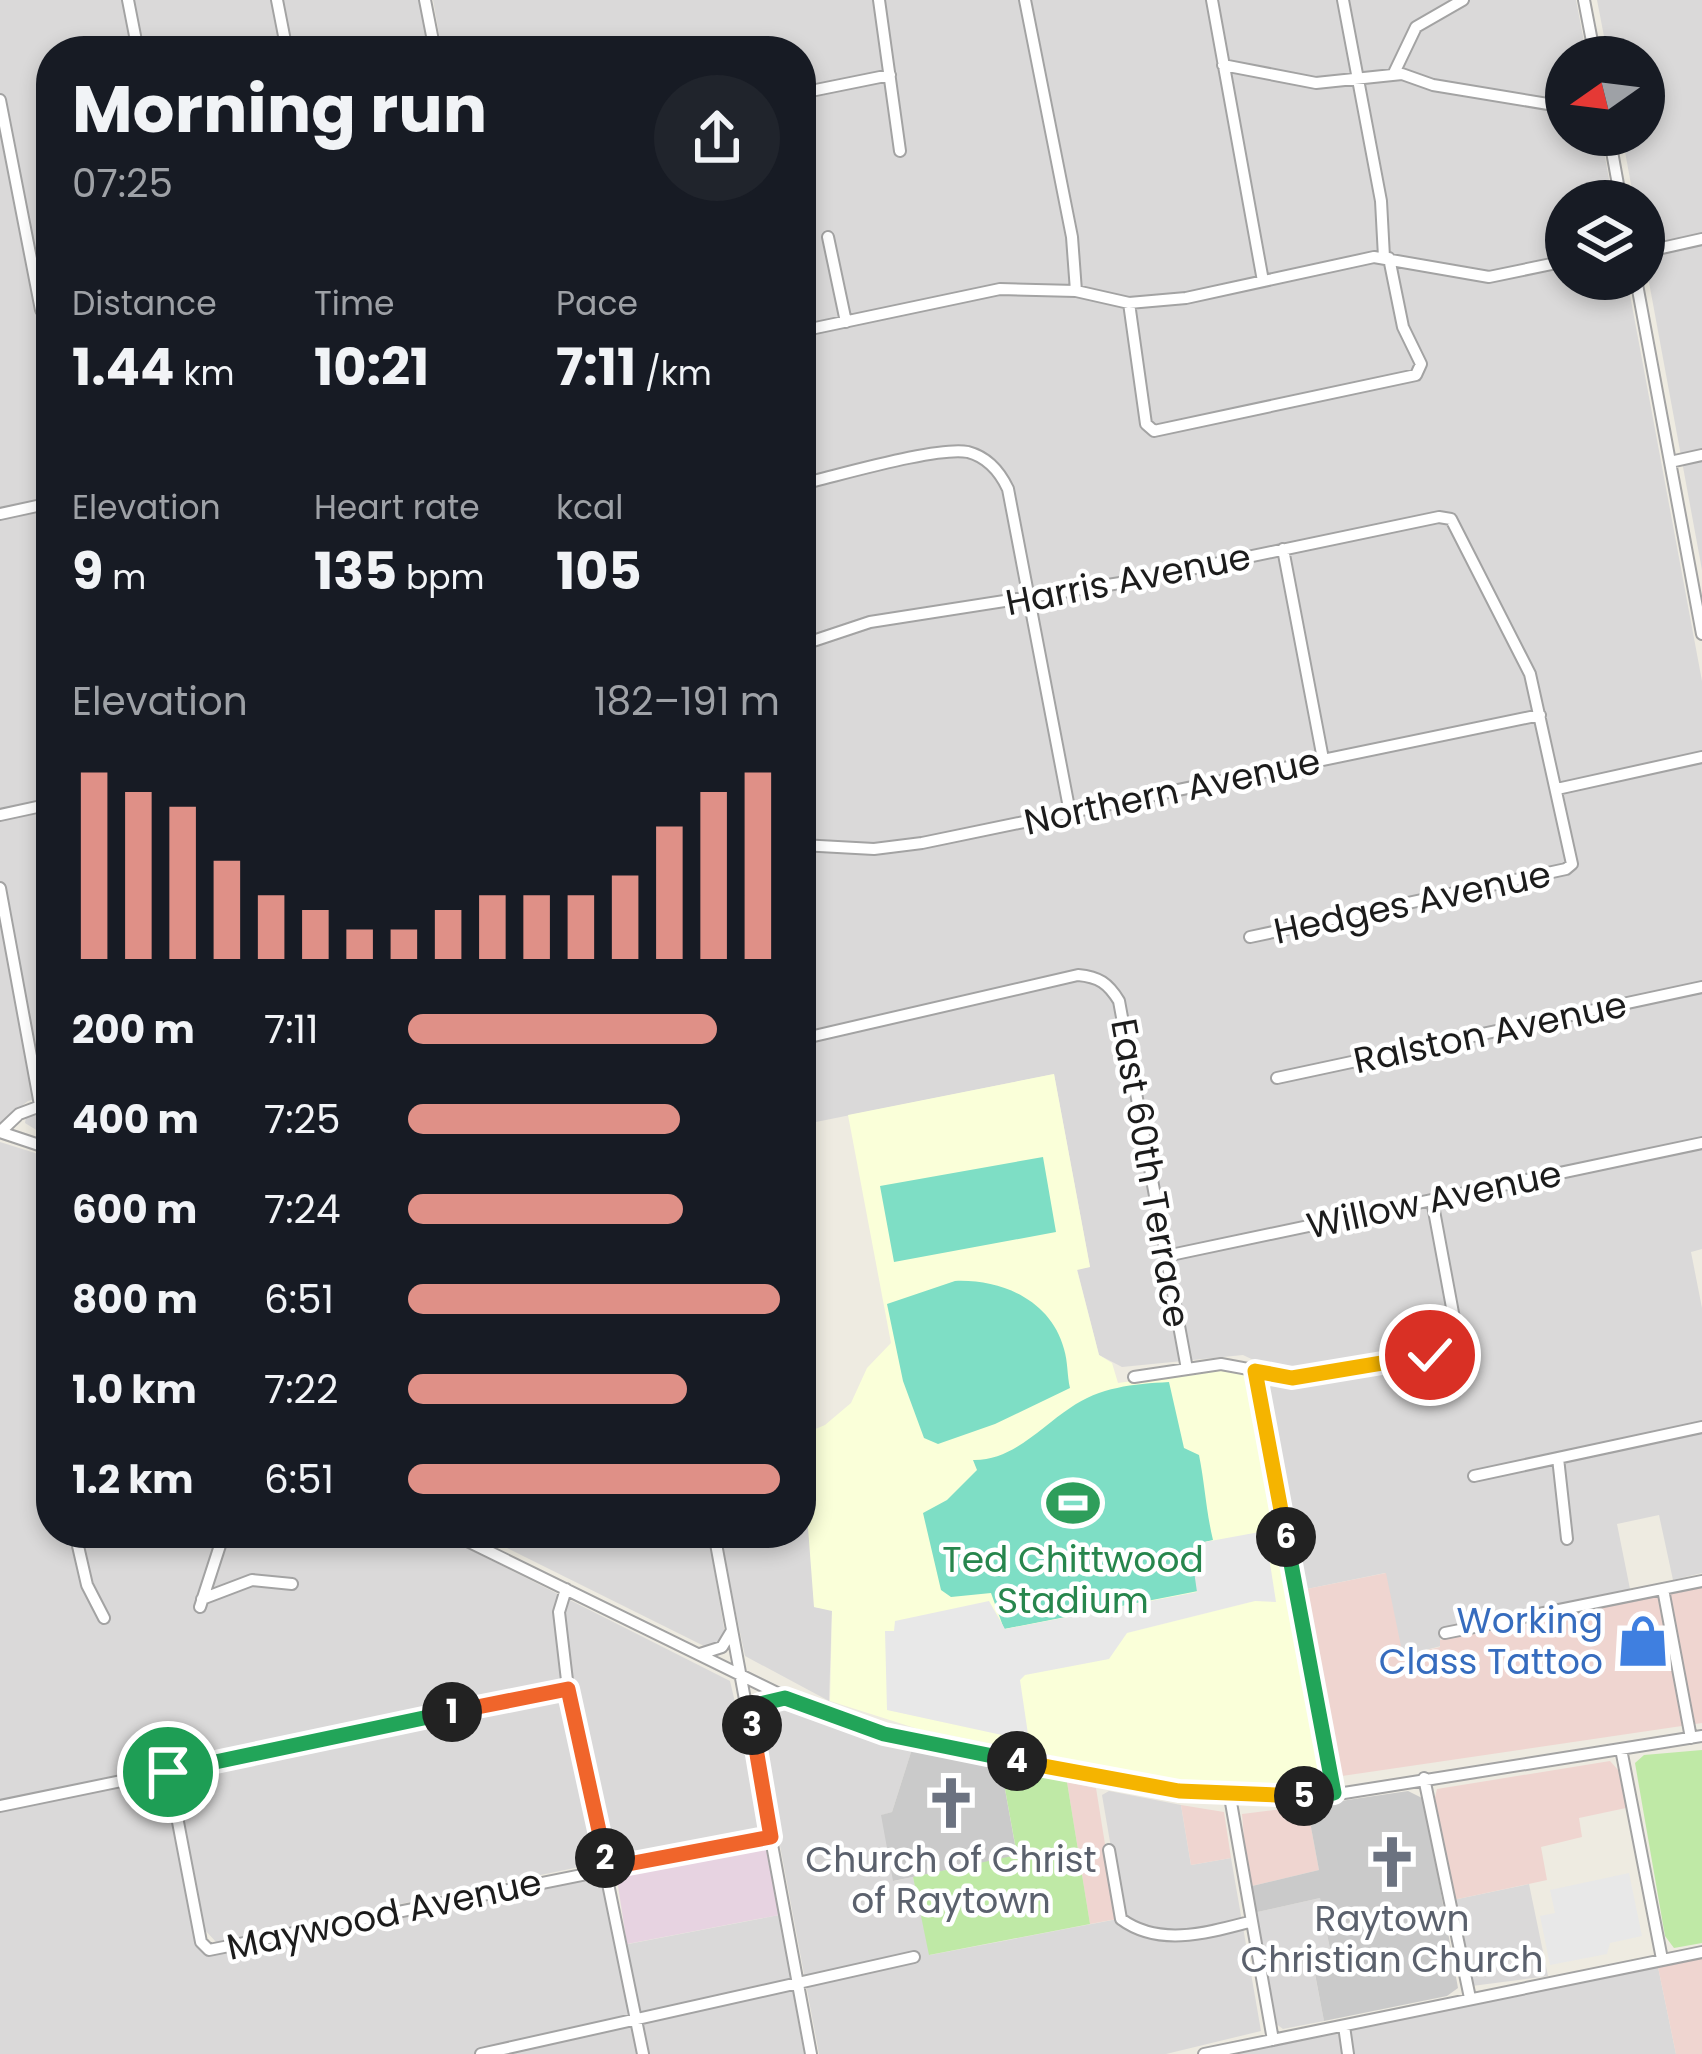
<!DOCTYPE html>
<html lang="en">
<head>
<meta charset="utf-8">
<style>
	:root { --surface:#171b24; --page:#20242c; --text:#f1f3f6; --muted:#9ea1a6; --accent:#df9087 }
	body { margin:0; font-family:Poppins,sans-serif; background:var(--page); color:var(--text); height:100vh; display:flex; flex-direction:column; font-size:45px; white-space:nowrap }
	* { box-sizing:border-box; margin:0 }
	p { font-size:39px; color:var(--muted) }
	.icon { flex:none; width:66px; height:66px; fill:none; stroke:currentColor; stroke-width:2; stroke-linecap:round; stroke-linejoin:round }
	.map { position:relative; flex:1; overflow:hidden }
	.side { position:absolute; left:36px; top:36px; width:780px; height:1512px; display:flex; flex-direction:column; background:var(--surface); border-radius:48px; box-shadow:0 6px 18px #0003 }
	.side>* { flex:none }
	.needle { width:78px; rotate:256deg }
	.buttons { position:absolute; left:1545px; top:36px; display:grid; gap:24px }
	.buttons a { display:grid; place-items:center; width:120px; height:120px; border-radius:50%; background:var(--surface); box-shadow:0 6px 18px #0003; font-size:60px }
	.pin { position:absolute; display:grid; place-items:center; width:102px; height:102px; color:#fff; margin:-51px; border:6px solid #fff; border-radius:50%; box-shadow:0 3px 12px #0007 }
	.km { position:absolute; width:60px; height:60px; margin:-30px; border-radius:50%; background:#222; color:#fff; font-size:33px; line-height:60px; text-align:center }
	.round { display:grid; place-items:center; flex:none; width:126px; height:126px; border-radius:63px; background:var(--page) }
	.overview { display:flex; align-items:center; justify-content:space-between; height:204px; padding:0 36px }
	h1 { font-size:66px; font-weight:700; line-height:90px }
	.stats { display:grid; grid-template-columns:repeat(3,1fr); gap:18px; height:204px; padding:12px 36px }
	.stats div { display:grid; align-content:center }
	.stats b { font-size:51px; font-weight:700 }
	.stats small { font-size:33px; font-weight:400 }
	.stats p { font-size:33px }
	.chart { height:336px; padding:24px 36px }
	.chart p { display:flex; justify-content:space-between }
	.chart svg { width:100%; height:216px; margin-top:12px; stroke:var(--accent); stroke-width:6 }
	ul { padding:0 36px; list-style:none; font-size:39px }
	li { display:grid; grid-template-columns:192px 144px 1fr; align-items:center; height:90px }
	li i { height:30px; border-radius:15px; background:var(--accent) }
	.map>svg:first-child { display:block }
	.residential { fill:#dad9d9 }
	.commercial { fill:#efd5d0 }
	.industrial { fill:#e7d3e1 }
	.education { fill:#faffd9 }
	.religious { fill:#cacaca }
	.grass { fill:#bfe9a6 }
	.pitch { fill:#7edec5 }
	.parking { fill:#e8e8e8 }
	.lines { fill:none; stroke-linecap:round; stroke-linejoin:round }
	.minor-casing { stroke:#a3a3a3; stroke-width:14 }
	.minor { stroke:#fff; stroke-width:10 }
	.split-1-casing { stroke:#fff; stroke-width:24 }
	.split-2-casing { stroke:#fff; stroke-width:24 }
	.split-3-casing { stroke:#fff; stroke-width:24 }
	.split-4-casing { stroke:#fff; stroke-width:24 }
	.split-5-casing { stroke:#fff; stroke-width:24 }
	.split-6-casing { stroke:#fff; stroke-width:24 }
	.split-7-casing { stroke:#fff; stroke-width:24 }
	.split-1 { stroke:#22a559; stroke-width:15 }
	.split-2 { stroke:#f0652b; stroke-width:15 }
	.split-3 { stroke:#f0652b; stroke-width:15 }
	.split-4 { stroke:#22a559; stroke-width:15 }
	.split-5 { stroke:#f5b400; stroke-width:15 }
	.split-6 { stroke:#22a559; stroke-width:15 }
	.split-7 { stroke:#f5b400; stroke-width:15 }
	.labels { text-anchor:middle; stroke-width:9; stroke-linejoin:round; paint-order:stroke }
	.street-label { font-size:36px; fill:#1c1c1c; stroke:#fff }
	.leisure-label { font-size:36px; fill:#27864d; stroke:#fff }
	.shop-label { font-size:36px; fill:#366cbe; stroke:#fff; text-anchor:end }
	.worship-label { font-size:36px; fill:#5b616d; stroke:#fff }
</style>
</head>
<body>
<div class="map">
<svg width="1702" height="2054" viewBox="0 0 1702 2054">
	<rect width="100%" height="100%" fill="#eeebe1"/>
	<path class="residential" d="M 0,0 L 421,0 L 431,51 L 51,51 L 51,497 L 0,508 Z
		M 433,0 L 1576,0 L 1587,57 L 1566,57 L 1566,135 L 1601,135 L 1613,201 L 1566,201 L 1566,279 L 1627,279 L 1702,681 L 1702,1249 L 1691,1252 L 1702,1308 L 1702,1573 L 1673,1580 L 1659,1515 L 1617,1524 L 1630,1589 L 1439,1630 L 1441,1646 L 1402,1656 L 1385,1573 L 1302,1590 L 1262,1364 L 1243,1355 L 1122,1367 L 1099,1355 L 1077,1269 L 1090,1267 L 1054,1074 L 801,1125 L 801,51 L 442,51 Z
		M 1597,0 L 1702,0 L 1702,570 L 1644,255 L 1644,201 L 1634,201 L 1622,135 L 1644,135 L 1644,57 L 1608,57 Z
		M 51,507 L 51,1095 L 28,1101 L 0,1123 L 0,518 Z
		M 51,1107 L 51,1139 L 25,1123 L 26,1117 Z
		M 0,1142 L 51,1158 L 51,1533 L 437,1533 L 730,1681 L 761,1813 L 758,1830 L 216,1942 L 204,1929 L 176,1777 L 169,1766 L 0,1800 Z
		M 801,1488 L 814,1561 L 814,1607 L 832,1610 L 829,1701 L 745,1656 L 719,1533 L 801,1533 Z
		M 477,1533 L 708,1533 L 725,1634 L 719,1643 L 704,1646 Z
		M 775,1704 L 855,1735 L 912,1749 L 892,1812 L 882,1815 L 894,1881 L 913,1877 L 930,1955 L 1123,1918 L 1102,1795 L 1109,1791 L 1181,1805 L 1191,1865 L 1231,1858 L 1261,2031 L 1166,2054 L 819,2054 L 757,1723 L 766,1706 Z
		M 162,1778 L 198,1946 L 206,1955 L 598,1873 L 602,1874 L 618,1946 L 779,1915 L 804,2054 L 0,2054 L 0,1809 Z
		M 1529,1884 L 1548,1976 L 1472,1986 L 1453,1900 Z
		M 1320,1898 L 1330,1949 L 1311,1954 L 1324,2021 L 1283,2029 L 1275,2023 L 1253,1913 Z
		M 1658,1967 L 1676,2054 L 1226,2054 Z"/>
	<path class="commercial" d="M 1386,1573 L 1403,1656 L 1440,1647 L 1440,1640 L 1702,1587 L 1702,1723 L 1342,1776 L 1334,1767 L 1302,1590 Z
		M 1610,1761 L 1619,1771 L 1626,1808 L 1579,1818 L 1582,1837 L 1541,1847 L 1547,1880 L 1453,1900 L 1434,1802 L 1437,1789 Z
		M 1067,1782 L 1096,1788 L 1117,1919 L 1090,1924 Z
		M 1181,1805 L 1224,1812 L 1231,1858 L 1191,1865 Z
		M 1307,1806 L 1319,1870 L 1248,1887 L 1242,1814 Z
		M 1702,1958 L 1702,2054 L 1676,2054 L 1658,1967 Z"/>
	<path class="industrial" d="M 760,1843 L 768,1851 L 779,1915 L 627,1944 L 616,1873 Z"/>
	<path class="education" d="M 1054,1074 L 1090,1267 L 1077,1270 L 1099,1355 L 1112,1363 L 1118,1383 L 1220,1369 L 1250,1375 L 1325,1772 L 1315,1783 L 1269,1788 L 1189,1783 L 918,1729 L 830,1701 L 832,1611 L 814,1607 L 801,1435 L 825,1425 L 851,1403 L 867,1368 L 891,1343 L 848,1115 Z"/>
	<path class="religious" d="M 912,1749 L 1001,1767 L 1017,1856 L 893,1881 L 881,1815 L 892,1812 Z
		M 1408,1791 L 1424,1799 L 1458,1988 L 1447,1996 L 1324,2021 L 1311,1953 L 1330,1949 L 1320,1898 L 1253,1913 L 1248,1887 L 1319,1870 L 1307,1806 Z"/>
	<path class="grass" d="M 1702,1750 L 1702,1943 L 1674,1948 L 1665,1936 L 1635,1763 L 1644,1755 Z
		M 1001,1767 L 1067,1782 L 1090,1924 L 929,1955 L 913,1877 L 1017,1855 Z"/>
	<path class="pitch" d="M 1043,1157 L 1056,1232 L 894,1262 L 880,1186 Z
		M 955,1281 C 1001,1279 1051,1300 1064,1349 C 1068,1362 1067,1375 1070,1388 L 995,1424 L 938,1444 L 924,1438 L 903,1381 L 887,1304 Z
		M 1169,1382 L 1184,1448 L 1199,1455 C 1205,1485 1206,1511 1213,1540 L 1204,1542 L 1198,1591 L 1004,1629 L 991,1593 L 951,1597 L 941,1590 L 923,1513 L 947,1500 L 977,1470 L 973,1460 C 1012,1461 1041,1427 1070,1408 C 1100,1387 1133,1384 1169,1382 Z"/>
	<path class="parking" d="M 1265,1531 L 1276,1602 L 1255,1601 L 1127,1633 L 1109,1659 L 1025,1675 L 1020,1680 L 1029,1741 L 887,1710 L 885,1631 L 894,1631 L 895,1621 L 989,1601 L 1005,1629 L 1197,1592 L 1191,1550 L 1205,1542 Z
		M 1629,1873 L 1642,1936 L 1610,1943 L 1607,1954 L 1550,1965 L 1540,1916 L 1555,1913 L 1550,1890 Z"/>
	<g class="lines">
		<g class="minor-casing">
			<path id="minor" d="M 128,0 L 138,51
				M 277,0 L 287,51
				M 425,0 L 435,51
				M 879,0 L 900,151
				M 1025,0 L 1072,237 L 1076,291
				M 1212,0 L 1263,281
				M 1343,0 L 1381,201 L 1384,257
				M 1584,0 L 1595,57
				M 1223,65 L 1316,83 L 1402,74 L 1433,85 L 1566,107
				M 1394,73 L 1416,27 L 1463,0
				M 801,93 L 890,75
				M 0,100 L 41,310
				M 1609,135 L 1621,201
				M 828,237 L 846,322
				M 1644,252 L 1702,239
				M 1636,279 L 1702,634
				M 1129,303 L 1146,424 L 1154,431 L 1416,375 L 1421,364 L 1403,327 L 1389,258
				M 801,331 L 1000,289 L 1076,291 L 1129,303 L 1186,298 L 1374,257 L 1489,277 L 1566,261
				M 1670,462 L 1702,455
				M 801,484 C 837,476 937,446 968,452 C 987,457 1000,472 1008,489 L 1070,813
				M 0,514 L 51,503
				M 1283,549 L 1323,759
				M 801,645 L 870,622 L 1133,581 L 1439,517 L 1451,519 L 1530,674 L 1572,864 L 1566,869 L 1250,937
				M 1557,789 L 1702,757
				M 0,815 L 51,804
				M 801,845 L 874,849 L 922,843 L 1540,715
				M 0,888 L 40,1105
				M 801,1039 L 1078,975 C 1099,977 1108,983 1119,1001 L 1187,1369
				M 1277,1078 L 1702,987
				M 0,1132 L 19,1114 L 51,1102
				M 0,1132 L 51,1149
				M 1166,1256 L 1702,1143
				M 1255,1372 L 1334,1793
				M 1134,1377 L 1221,1364 L 1292,1377 L 1437,1353 L 1456,1329 L 1432,1200
				M 1558,1458 L 1567,1539
				M 1474,1476 L 1702,1427
				M 75,1533 L 87,1585 L 104,1618
				M 451,1533 L 814,1711 L 884,1734 L 1179,1791 L 1265,1799 L 1344,1793 L 1702,1736
				M 714,1533 L 811,2054
				M 566,1589 L 559,1612 L 568,1689 L 643,2054
				M 1663,1589 L 1691,1738
				M 202,1599 L 252,1580 L 292,1584
				M 200,1607 L 224,1533
				M 1445,1633 L 1702,1581
				M 700,1654 L 722,1647 L 731,1632
				M 753,1720 L 763,1702 L 782,1698
				M 1621,1749 L 1662,1959
				M 165,1754 L 201,1942 L 209,1950 L 771,1837
				M 1424,1778 L 1470,1998
				M 1230,1797 L 1273,2040
				M 0,1806 L 568,1689
				M 1109,1850 L 1121,1919 C 1159,1947 1207,1933 1249,1922
				M 1344,2026 L 1348,2054
				M 481,2054 L 914,1957
				M 1204,2054 L 1702,1952"/>
		</g>
		<use href="#minor" class="minor"/>
	</g>
	<g class="lines">
		<g class="split-1-casing">
			<path id="split-1" d="M 168,1772 L 452,1712"/>
		</g>
		<g class="split-2-casing">
			<path id="split-2" d="M 452,1712 L 568,1689 L 605,1858"/>
		</g>
		<g class="split-3-casing">
			<path id="split-3" d="M 605,1858 L 607,1868 L 771,1837 L 752,1725"/>
		</g>
		<g class="split-4-casing">
			<path id="split-4" d="M 752,1725 L 760,1704 L 785,1698 L 884,1734 L 1017,1761"/>
		</g>
		<g class="split-5-casing">
			<path id="split-5" d="M 1017,1761 L 1179,1791 L 1304,1796"/>
		</g>
		<g class="split-6-casing">
			<path id="split-6" d="M 1286,1537 L 1334,1793 L 1304,1796"/>
		</g>
		<g class="split-7-casing">
			<path id="split-7" d="M 1286,1537 L 1255,1371 L 1292,1378 L 1430,1355"/>
		</g>
		<use href="#split-1" class="split-1"/>
		<use href="#split-2" class="split-2"/>
		<use href="#split-3" class="split-3"/>
		<use href="#split-4" class="split-4"/>
		<use href="#split-5" class="split-5"/>
		<use href="#split-6" class="split-6"/>
		<use href="#split-7" class="split-7"/>
	</g>
	<defs>
		<g id="stadium-bare" transform="scale(4.14)"><path d="M0-5a6.5 5 0 1 0 0 10a6.5 5 0 1 0 0-10ZM-3.5-1.8h7v3.6h-7Z" fill="#2e9e5b" stroke="#fff" stroke-width="2.5" paint-order="stroke"/></g>
		<g id="shop-bare" transform="scale(4.14)"><path d="M-5-2.5h2.3a2.7 3.5 0 0 1 5.4 0H5L5.5 6h-11ZM-1.5-2.5h3a1.5 2.3 0 0 0-3 0Z" fill="#3f7fe0" stroke="#fff" stroke-width="2.5" paint-order="stroke"/></g>
		<g id="church-bare" transform="scale(4.14)"><path d="M-1.2-6h2.4v3.5h3.3v2.4h-3.3V6h-2.4V-.1h-3.3v-2.4h3.3Z" fill="#6b7280" stroke="#fff" stroke-width="2.5" paint-order="stroke"/></g>
	</defs>
	<g fill-rule="evenodd">
		<use href="#stadium-bare" x="1073" y="1503"/>
		<use href="#shop-bare" x="1643" y="1641"/>
		<use href="#church-bare" x="951" y="1803"/>
		<use href="#church-bare" x="1392" y="1862"/>
	</g>
	<g class="labels">
		<g class="street-label">
			<text transform="translate(1128 579) rotate(-11)" y="13">Harris Avenue</text>
			<text transform="translate(1172 791) rotate(-12)" y="13">Northern Avenue</text>
			<text transform="translate(1412 902) rotate(-12)" y="13">Hedges Avenue</text>
			<text transform="translate(1490 1032) rotate(-12)" y="13">Ralston Avenue</text>
			<text transform="translate(1151 1173) rotate(80)" y="13">East 60th Terrace</text>
			<text transform="translate(1434 1199) rotate(-12)" y="13">Willow Avenue</text>
			<text transform="translate(384 1914) rotate(-12)" y="13">Maywood Avenue</text>
		</g>
		<g class="leisure-label">
			<text x="1073" y="1572">Ted Chittwood<tspan x="1073" dy="41">Stadium</tspan></text>
		</g>
		<g class="shop-label">
			<text x="1603" y="1633">Working<tspan x="1603" dy="41">Class Tattoo</tspan></text>
		</g>
		<g class="worship-label">
			<text x="951" y="1872">Church of Christ<tspan x="951" dy="41">of Raytown</tspan></text>
			<text x="1392" y="1931">Raytown<tspan x="1392" dy="41">Christian Church</tspan></text>
		</g>
	</g>
</svg>
<div class="buttons">
<a><svg class="needle" viewBox="-14 -14 28 28"><path d="M0-13l5 13h-10z" fill="#e53935"/><path d="M0 13l5-13h-10z" fill="#9ea1a6"/></svg></a>
<a><svg class="icon" aria-label="layers" viewBox="0 0 24 24"><path d="M12 4l9 5-9 5-9-5zM3 14l9 5 9-5"/></svg></a>
</div>
<div class="pin" style="left:168px;top:1772px;background:#1e9e55"><svg class="icon" aria-label="arrive" viewBox="0 0 24 24"><path d="M6 21V4h12l-3 4 3 4H6"/></svg></div>
<div class="pin" style="left:1430px;top:1355px;background:#d93025"><svg class="icon" aria-label="check" viewBox="0 0 24 24"><path d="M5 12l5 5 9-10"/></svg></div>
<b class="km" style="left:452px;top:1712px">1</b>
<b class="km" style="left:605px;top:1858px">2</b>
<b class="km" style="left:752px;top:1725px">3</b>
<b class="km" style="left:1017px;top:1761px">4</b>
<b class="km" style="left:1304px;top:1796px">5</b>
<b class="km" style="left:1286px;top:1537px">6</b>
<section class="side">
<div class="overview"><div><h1>Morning run</h1><p>07:25</p></div><a class="round"><svg class="icon" aria-label="share" viewBox="0 0 24 24"><path d="M12 15V3M7 8l5-5 5 5M5 13v7h14v-7"/></svg></a></div>
<div class="stats">
<div><p>Distance</p><b>1.44<small> km</small></b></div>
<div><p>Time</p><b>10:21</b></div>
<div><p>Pace</p><b>7:11<small> /km</small></b></div>
</div>
<div class="stats">
<div><p>Elevation</p><b>9<small> m</small></b></div>
<div><p>Heart rate</p><b>135<small> bpm</small></b></div>
<div><p>kcal</p><b>105</b></div>
</div>
<div class="chart"><p><span>Elevation</span>182–191 m</p>
<svg viewBox="0 0 160 44" preserveAspectRatio="none"><path d="M5 44V6M15 44V10M25 44V13M35 44V24M45 44V31M55 44V34M65 44V38M75 44V38M85 44V34M95 44V31M105 44V31M115 44V31M125 44V27M135 44V17M145 44V10M155 44V6"/></svg>
</div>
<ul>
<li><b>200 m</b>7:11<i style="width:83%"></i></li>
<li><b>400 m</b>7:25<i style="width:73%"></i></li>
<li><b>600 m</b>7:24<i style="width:74%"></i></li>
<li><b>800 m</b>6:51<i style="width:100%"></i></li>
<li><b>1.0 km</b>7:22<i style="width:75%"></i></li>
<li><b>1.2 km</b>6:51<i style="width:100%"></i></li>
</ul>
</section>
</div>
</body>
</html>
